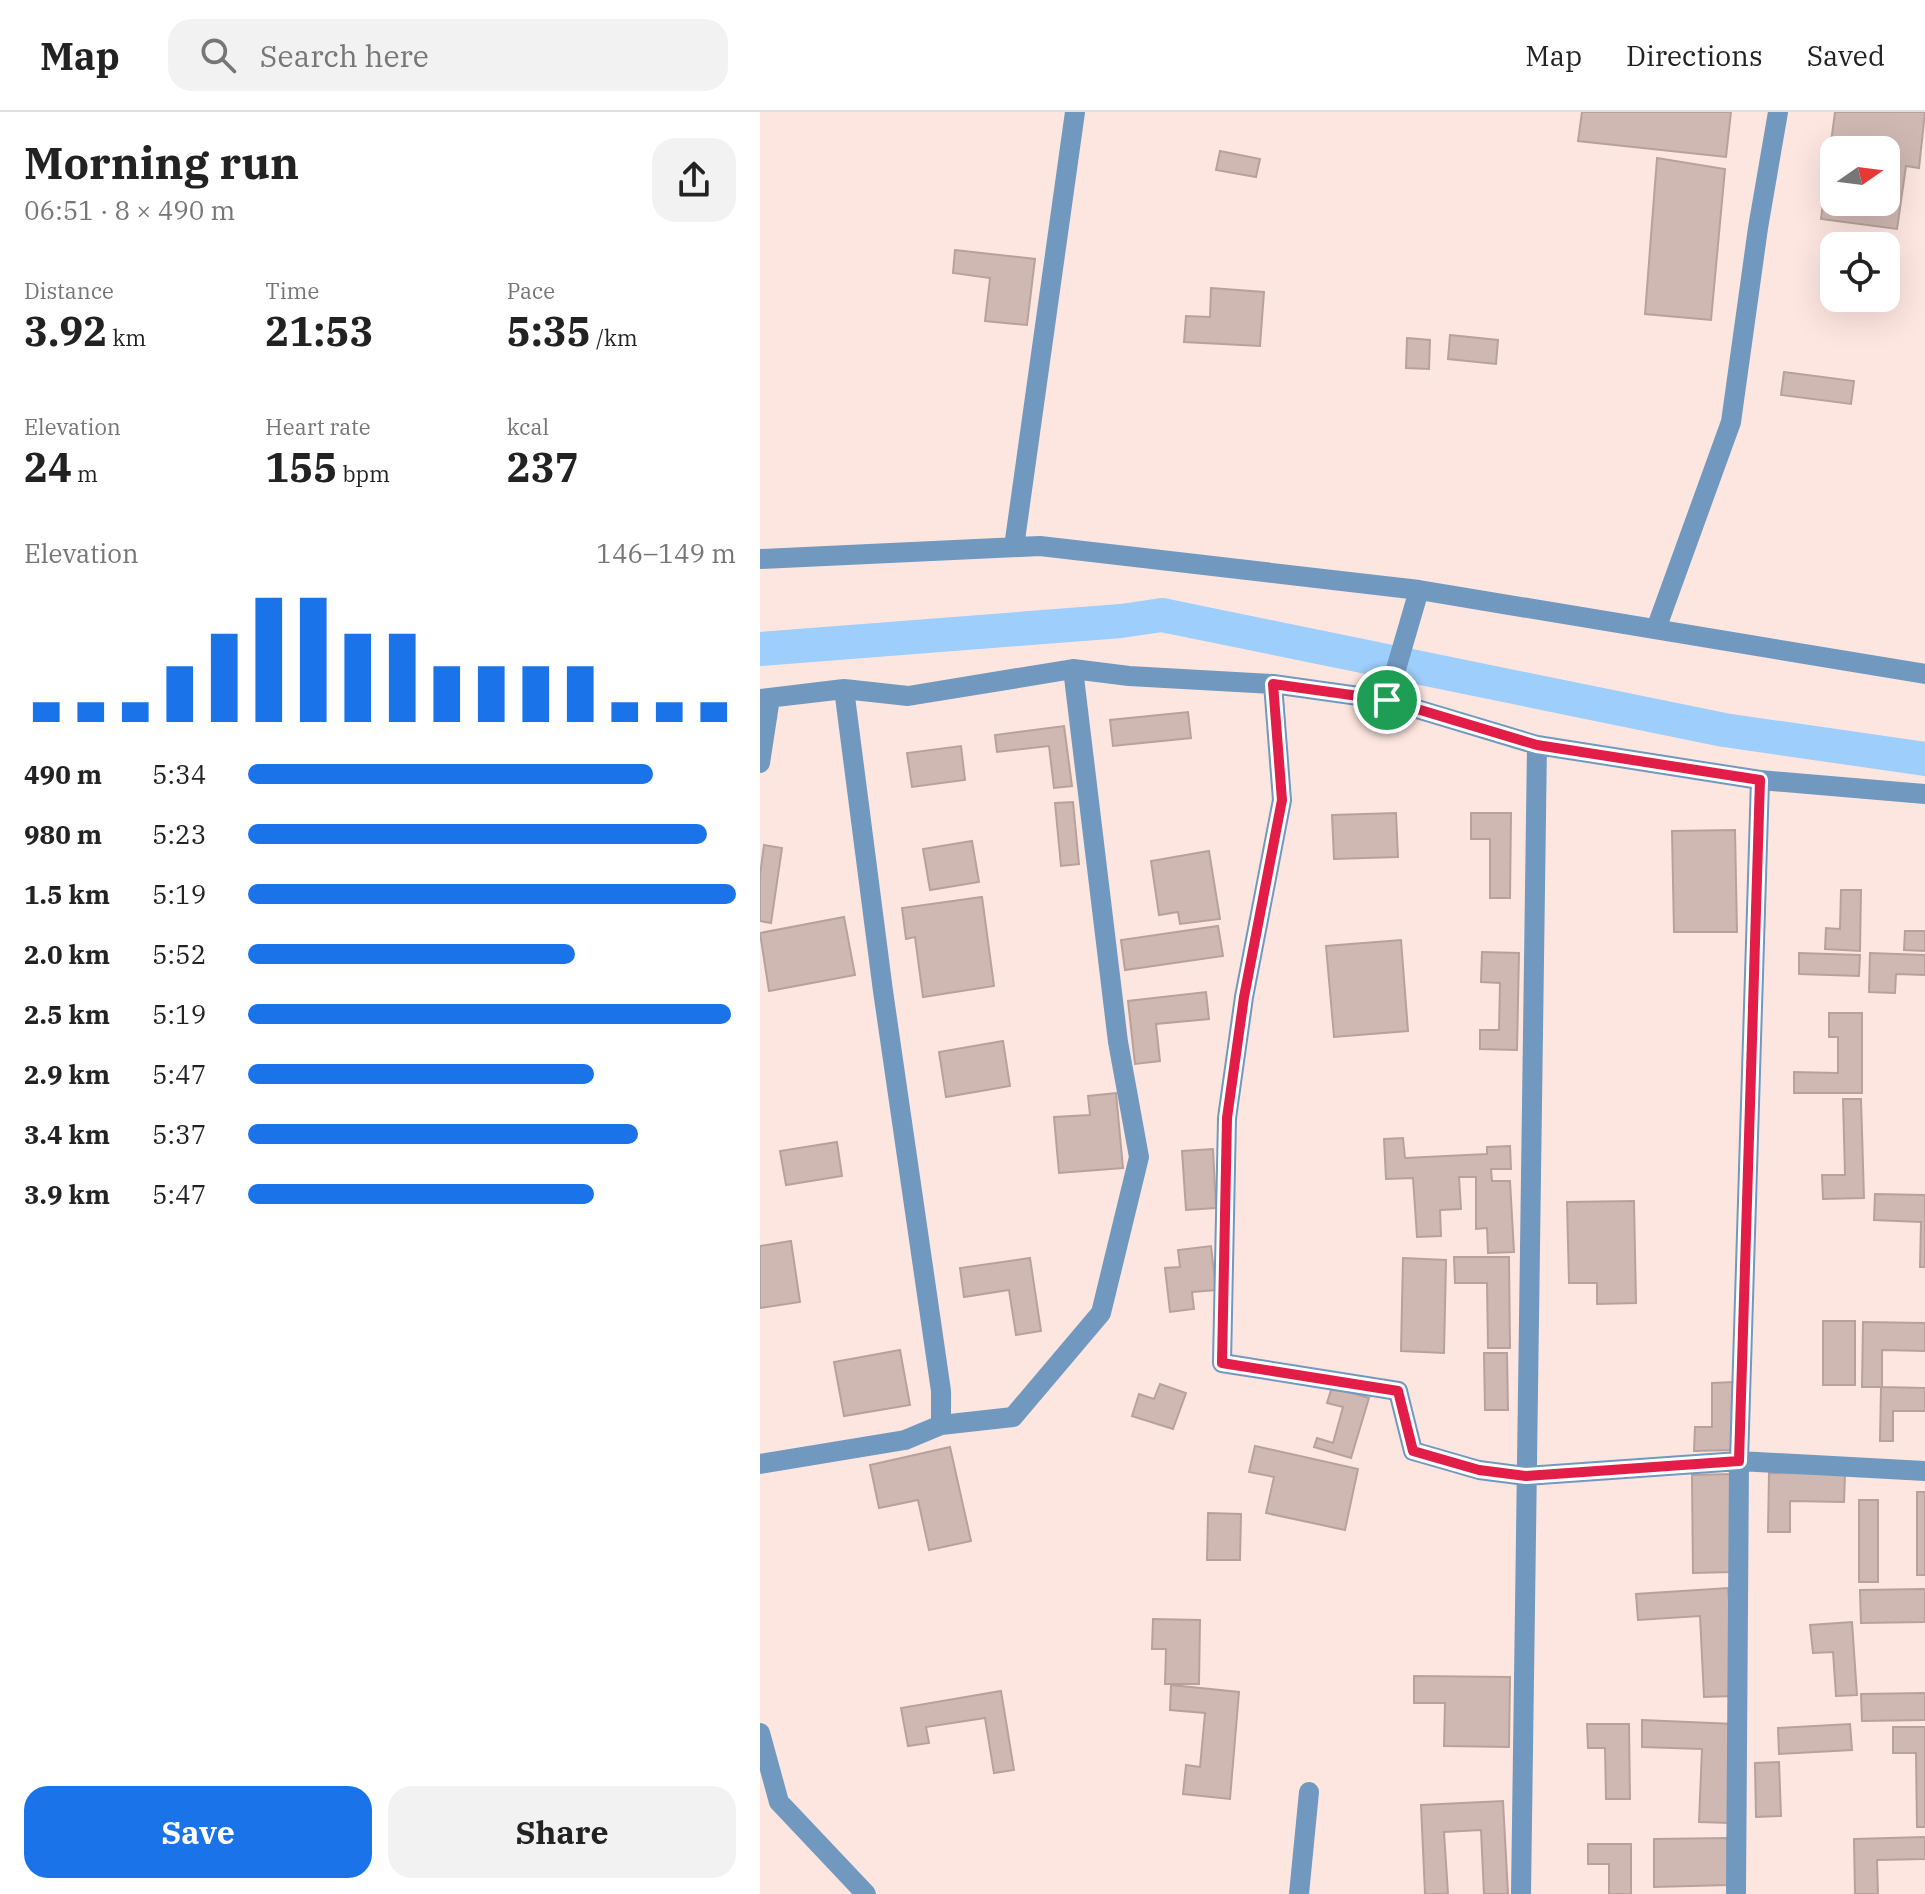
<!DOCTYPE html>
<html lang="en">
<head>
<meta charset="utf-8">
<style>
	:root { --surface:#fff; --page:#f2f2f2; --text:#222; --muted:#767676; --line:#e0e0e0; --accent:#1a73e8 }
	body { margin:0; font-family:"IBM Plex Serif",serif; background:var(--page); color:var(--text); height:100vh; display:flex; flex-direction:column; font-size:30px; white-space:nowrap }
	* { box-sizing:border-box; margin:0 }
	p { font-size:26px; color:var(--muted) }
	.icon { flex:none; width:44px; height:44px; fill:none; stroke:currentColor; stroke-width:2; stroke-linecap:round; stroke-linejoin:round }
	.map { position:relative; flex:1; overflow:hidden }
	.panel { display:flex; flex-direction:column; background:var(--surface); width:760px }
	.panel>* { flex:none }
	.needle { width:52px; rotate:76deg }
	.tools { position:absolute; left:1060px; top:24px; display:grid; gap:16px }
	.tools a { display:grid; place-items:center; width:80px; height:80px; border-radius:16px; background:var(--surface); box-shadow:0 8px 32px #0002; font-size:40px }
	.pin { position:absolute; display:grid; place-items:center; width:68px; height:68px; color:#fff; margin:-34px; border:4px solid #fff; border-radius:50%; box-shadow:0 2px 8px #0007 }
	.round { display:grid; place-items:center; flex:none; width:84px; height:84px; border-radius:24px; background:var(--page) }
	.head { display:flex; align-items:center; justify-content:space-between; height:136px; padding:0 24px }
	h1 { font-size:44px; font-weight:700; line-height:60px }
	.stats { display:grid; grid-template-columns:repeat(3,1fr); gap:12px; height:136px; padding:8px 24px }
	.stats div { display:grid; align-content:center }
	.stats b { font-size:40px; font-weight:700 }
	.stats small { font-size:22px; font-weight:400 }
	.stats p { font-size:22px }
	.chart { height:224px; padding:16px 24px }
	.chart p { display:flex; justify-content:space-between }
	.chart svg { width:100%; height:144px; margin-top:8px; stroke:var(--accent); stroke-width:6 }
	.primary-button { display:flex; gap:16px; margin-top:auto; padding:16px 24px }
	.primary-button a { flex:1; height:92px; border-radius:24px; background:var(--accent); color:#fff; font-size:32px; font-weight:700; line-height:92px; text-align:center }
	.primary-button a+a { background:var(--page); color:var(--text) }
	ul { padding:0 24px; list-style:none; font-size:26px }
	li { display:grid; grid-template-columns:128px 96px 1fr; align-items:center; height:60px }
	li i { height:20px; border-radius:10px; background:var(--accent) }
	header { display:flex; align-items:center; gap:48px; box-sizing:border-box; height:112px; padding:0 40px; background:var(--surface); border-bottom:2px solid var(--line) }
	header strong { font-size:38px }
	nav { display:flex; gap:44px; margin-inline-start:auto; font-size:28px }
	.search { width:560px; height:72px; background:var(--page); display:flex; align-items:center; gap:20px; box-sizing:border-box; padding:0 28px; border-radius:24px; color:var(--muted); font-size:30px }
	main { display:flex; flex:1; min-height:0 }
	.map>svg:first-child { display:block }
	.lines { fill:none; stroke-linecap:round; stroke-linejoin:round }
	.canal { stroke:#9ecefc; stroke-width:34 }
	.building { fill:#cfb8b2; stroke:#b8a19c; stroke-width:2; fill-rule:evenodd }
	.minor { stroke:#7199c0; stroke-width:20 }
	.route-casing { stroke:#fff; stroke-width:16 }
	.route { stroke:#e11d48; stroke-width:10 }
</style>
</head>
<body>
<header>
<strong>Map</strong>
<div class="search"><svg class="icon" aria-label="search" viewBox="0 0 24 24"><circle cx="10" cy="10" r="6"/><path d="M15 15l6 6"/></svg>Search here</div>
<nav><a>Map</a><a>Directions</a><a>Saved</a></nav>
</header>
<main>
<section class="panel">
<div class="head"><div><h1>Morning run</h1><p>06:51 · 8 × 490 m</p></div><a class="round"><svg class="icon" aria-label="share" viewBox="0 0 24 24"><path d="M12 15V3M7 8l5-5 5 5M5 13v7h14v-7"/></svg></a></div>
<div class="stats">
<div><p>Distance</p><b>3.92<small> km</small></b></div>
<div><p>Time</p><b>21:53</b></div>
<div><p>Pace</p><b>5:35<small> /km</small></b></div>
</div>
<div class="stats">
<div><p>Elevation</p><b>24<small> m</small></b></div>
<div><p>Heart rate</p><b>155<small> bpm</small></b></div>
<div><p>kcal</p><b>237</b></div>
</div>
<div class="chart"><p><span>Elevation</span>146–149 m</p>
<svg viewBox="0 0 160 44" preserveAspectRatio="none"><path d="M5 44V38M15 44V38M25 44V38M35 44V27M45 44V17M55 44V6M65 44V6M75 44V17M85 44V17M95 44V27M105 44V27M115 44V27M125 44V27M135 44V38M145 44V38M155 44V38"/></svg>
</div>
<ul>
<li><b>490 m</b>5:34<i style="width:83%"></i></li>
<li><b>980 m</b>5:23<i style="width:94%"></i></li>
<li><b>1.5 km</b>5:19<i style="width:100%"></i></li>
<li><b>2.0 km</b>5:52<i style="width:67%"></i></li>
<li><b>2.5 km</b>5:19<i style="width:99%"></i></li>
<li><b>2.9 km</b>5:47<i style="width:71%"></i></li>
<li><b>3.4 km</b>5:37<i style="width:80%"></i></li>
<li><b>3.9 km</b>5:47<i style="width:71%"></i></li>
</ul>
<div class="primary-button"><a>Save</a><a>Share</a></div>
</section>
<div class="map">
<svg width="1165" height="1782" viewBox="0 0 1165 1782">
	<rect width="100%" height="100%" fill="#fee6e0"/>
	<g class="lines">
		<path class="canal" d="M 0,537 L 361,509 L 402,503 L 964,618 L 1165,647"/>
	</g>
	<path class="building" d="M 822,0 L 971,0 L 966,45 L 818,29 Z
		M 1075,0 L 1165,0 L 1159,56 L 1146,54 L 1137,117 L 1061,107 ZM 1074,38 L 1126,38 L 1126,90 L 1074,90 Z
		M 460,39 L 500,47 L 496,65 L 456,58 Z
		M 897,46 L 965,57 L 951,208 L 885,202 Z
		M 195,138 L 275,147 L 267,213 L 225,209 L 230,166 L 193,161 Z
		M 451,176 L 504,180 L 500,234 L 424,230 L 426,204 L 450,205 Z
		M 690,223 L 738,228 L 736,252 L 688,247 Z
		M 647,226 L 670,228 L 669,257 L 646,256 Z
		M 1024,260 L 1094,269 L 1091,292 L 1021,283 Z
		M 428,600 L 431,626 L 353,634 L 350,608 Z
		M 304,614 L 312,674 L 294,676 L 289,634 L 237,640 L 235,623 Z
		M 201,634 L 205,668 L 152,675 L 147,641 Z
		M 313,690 L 319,752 L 301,754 L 295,691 Z
		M 636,701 L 638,745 L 574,747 L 572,703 Z
		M 711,701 L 751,701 L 750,786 L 730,786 L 730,727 L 711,727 Z
		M 975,718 L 977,820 L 914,820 L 912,719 Z
		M 212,729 L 219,770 L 170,778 L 163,737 Z
		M 4,733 L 22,736 L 11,811 L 0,809 L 0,763 Z
		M 449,739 L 460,807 L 420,812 L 418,800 L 399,803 L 391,749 Z
		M 1081,778 L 1101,778 L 1100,839 L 1065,837 L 1066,816 L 1080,817 Z
		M 222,785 L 234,874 L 163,885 L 155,825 L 146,827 L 142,796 Z
		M 84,805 L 95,863 L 9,879 L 0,821 Z
		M 458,814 L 463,844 L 365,858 L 361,828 Z
		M 1145,819 L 1165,819 L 1165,839 L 1144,838 Z
		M 641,828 L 648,919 L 574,925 L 566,834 Z
		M 722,840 L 759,841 L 757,938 L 720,937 L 720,918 L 739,918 L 740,871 L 721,870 Z
		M 1039,841 L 1100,843 L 1099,864 L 1039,862 Z
		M 1110,841 L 1165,843 L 1165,863 L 1136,862 L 1135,881 L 1109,880 Z
		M 446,880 L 449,907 L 396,912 L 400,949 L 375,952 L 368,889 Z
		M 1069,901 L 1102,901 L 1102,981 L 1034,981 L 1034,960 L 1078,961 L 1078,925 L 1069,925 Z
		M 243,929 L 250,974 L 186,985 L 179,940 Z
		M 356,981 L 363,1056 L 299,1061 L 294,1005 L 330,1003 L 328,984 Z
		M 1083,987 L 1101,987 L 1104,1086 L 1063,1087 L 1062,1063 L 1085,1063 Z
		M 643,1026 L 645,1046 L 727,1042 L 727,1035 L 750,1034 L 751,1057 L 731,1057 L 732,1069 L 750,1069 L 754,1140 L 728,1141 L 727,1116 L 716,1117 L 716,1065 L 699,1065 L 701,1097 L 680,1098 L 681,1124 L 657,1125 L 653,1066 L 626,1067 L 624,1027 Z
		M 77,1030 L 82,1064 L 26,1073 L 20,1039 Z
		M 453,1037 L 456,1096 L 426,1098 L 422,1039 Z
		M 1115,1082 L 1165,1083 L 1165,1155 L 1160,1155 L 1161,1110 L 1114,1108 Z
		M 874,1089 L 876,1191 L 837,1192 L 837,1171 L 809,1171 L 807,1090 Z
		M 31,1129 L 40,1190 L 0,1196 L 0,1134 Z
		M 451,1134 L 456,1178 L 432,1180 L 434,1197 L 410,1200 L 405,1156 L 420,1155 L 418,1138 Z
		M 694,1145 L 749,1145 L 750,1236 L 728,1236 L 727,1171 L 695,1171 Z
		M 270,1146 L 281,1219 L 256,1223 L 249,1178 L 204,1185 L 200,1156 Z
		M 643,1146 L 686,1148 L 684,1241 L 641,1239 Z
		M 1063,1209 L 1095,1209 L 1095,1273 L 1063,1273 Z
		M 1103,1210 L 1165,1211 L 1165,1239 L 1122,1238 L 1122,1275 L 1102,1275 Z
		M 140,1238 L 150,1293 L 84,1304 L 74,1250 Z
		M 724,1241 L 747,1241 L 748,1298 L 725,1298 Z
		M 973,1270 L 974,1338 L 934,1339 L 935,1315 L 952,1315 L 952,1271 Z
		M 400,1272 L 426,1281 L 413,1317 L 372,1304 L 379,1282 L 394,1287 Z
		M 572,1275 L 609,1286 L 591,1346 L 554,1335 L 557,1326 L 573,1331 L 583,1295 L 567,1291 Z
		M 1121,1275 L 1165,1276 L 1165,1299 L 1133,1299 L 1133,1329 L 1120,1329 Z
		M 495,1334 L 598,1357 L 585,1418 L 506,1401 L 514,1365 L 489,1360 Z
		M 190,1335 L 211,1429 L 169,1438 L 158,1388 L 119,1396 L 110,1353 Z
		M 1009,1361 L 1085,1362 L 1084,1390 L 1030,1389 L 1030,1420 L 1008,1420 Z
		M 971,1362 L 972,1460 L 933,1461 L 932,1363 Z
		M 1157,1380 L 1165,1380 L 1165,1463 L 1157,1463 Z
		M 1099,1388 L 1118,1388 L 1118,1470 L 1099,1470 Z
		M 448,1401 L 481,1402 L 480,1448 L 447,1448 Z
		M 968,1476 L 975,1584 L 944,1585 L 940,1504 L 878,1508 L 876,1482 Z
		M 1165,1477 L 1165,1510 L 1101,1511 L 1100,1478 Z
		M 393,1507 L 440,1508 L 439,1572 L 405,1572 L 406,1537 L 392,1537 Z
		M 1092,1510 L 1097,1583 L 1076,1584 L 1073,1540 L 1053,1541 L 1050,1513 Z
		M 654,1564 L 750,1565 L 749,1635 L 684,1634 L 685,1591 L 654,1591 Z
		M 411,1573 L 479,1580 L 470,1687 L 423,1682 L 426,1653 L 440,1655 L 445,1601 L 410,1598 Z
		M 241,1579 L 254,1658 L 234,1661 L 225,1606 L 166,1615 L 169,1631 L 148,1634 L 141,1596 Z
		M 1165,1581 L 1165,1608 L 1102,1609 L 1101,1582 Z
		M 882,1608 L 974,1612 L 970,1711 L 939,1710 L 942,1637 L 882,1635 Z
		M 827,1612 L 869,1612 L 870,1687 L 846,1687 L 845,1636 L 828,1636 Z
		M 1090,1612 L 1092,1638 L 1019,1642 L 1018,1616 Z
		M 1133,1615 L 1165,1615 L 1165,1715 L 1157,1715 L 1156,1641 L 1133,1641 Z
		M 1019,1650 L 1021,1704 L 996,1705 L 995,1651 Z
		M 743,1689 L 748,1782 L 724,1782 L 721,1718 L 684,1720 L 688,1782 L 665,1782 L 661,1693 Z
		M 1165,1725 L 1165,1747 L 1117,1748 L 1118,1782 L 1095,1782 L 1094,1727 Z
		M 967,1726 L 968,1773 L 894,1775 L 894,1727 Z
		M 828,1732 L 871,1732 L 871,1782 L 849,1782 L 849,1752 L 828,1752 Z"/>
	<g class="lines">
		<path class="minor" d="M 254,435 L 315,0
			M 0,447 L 280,434 L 659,478 L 1165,562
			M 896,517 L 971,310 L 998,116 L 1018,0
			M 513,572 L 522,688 L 484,885 L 467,1006 L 462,1251 L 638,1279 L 653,1339 L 719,1358 L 766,1364 L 979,1349 L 1165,1359
			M 0,587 L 84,577 L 148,584 L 313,557 L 369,564 L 513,572 L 627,588 L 777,633 L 1000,668 L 1165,682
			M 627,588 L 659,478
			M 0,651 L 10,586
			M 181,1313 L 253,1305 L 341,1201 L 379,1045 L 358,930 L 313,557
			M 0,1352 L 145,1328 L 181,1313 L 181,1279 L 123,879 L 84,577
			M 0,1621 L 19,1690 L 106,1782
			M 539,1782 L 549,1680
			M 761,1782 L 777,633
			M 976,1782 L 979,1349 L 1000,668"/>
	</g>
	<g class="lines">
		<g class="route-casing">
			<path id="route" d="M 513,572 L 627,588 L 777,633 L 1000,668 L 979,1349 L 766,1364 L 719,1358 L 653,1339 L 638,1279 L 462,1251 L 467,1006 L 484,885 L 522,688 Z"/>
		</g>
		<use href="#route" class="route"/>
	</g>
</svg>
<div class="tools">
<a><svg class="needle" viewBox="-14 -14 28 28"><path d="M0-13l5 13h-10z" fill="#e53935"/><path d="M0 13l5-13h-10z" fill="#767676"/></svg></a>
<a><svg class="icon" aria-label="locate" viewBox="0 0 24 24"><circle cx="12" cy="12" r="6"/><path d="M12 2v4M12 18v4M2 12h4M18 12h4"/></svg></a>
</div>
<div class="pin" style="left:627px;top:588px;background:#1e9e55"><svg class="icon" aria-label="arrive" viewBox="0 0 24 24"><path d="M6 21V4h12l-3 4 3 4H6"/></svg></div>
</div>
</main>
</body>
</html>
